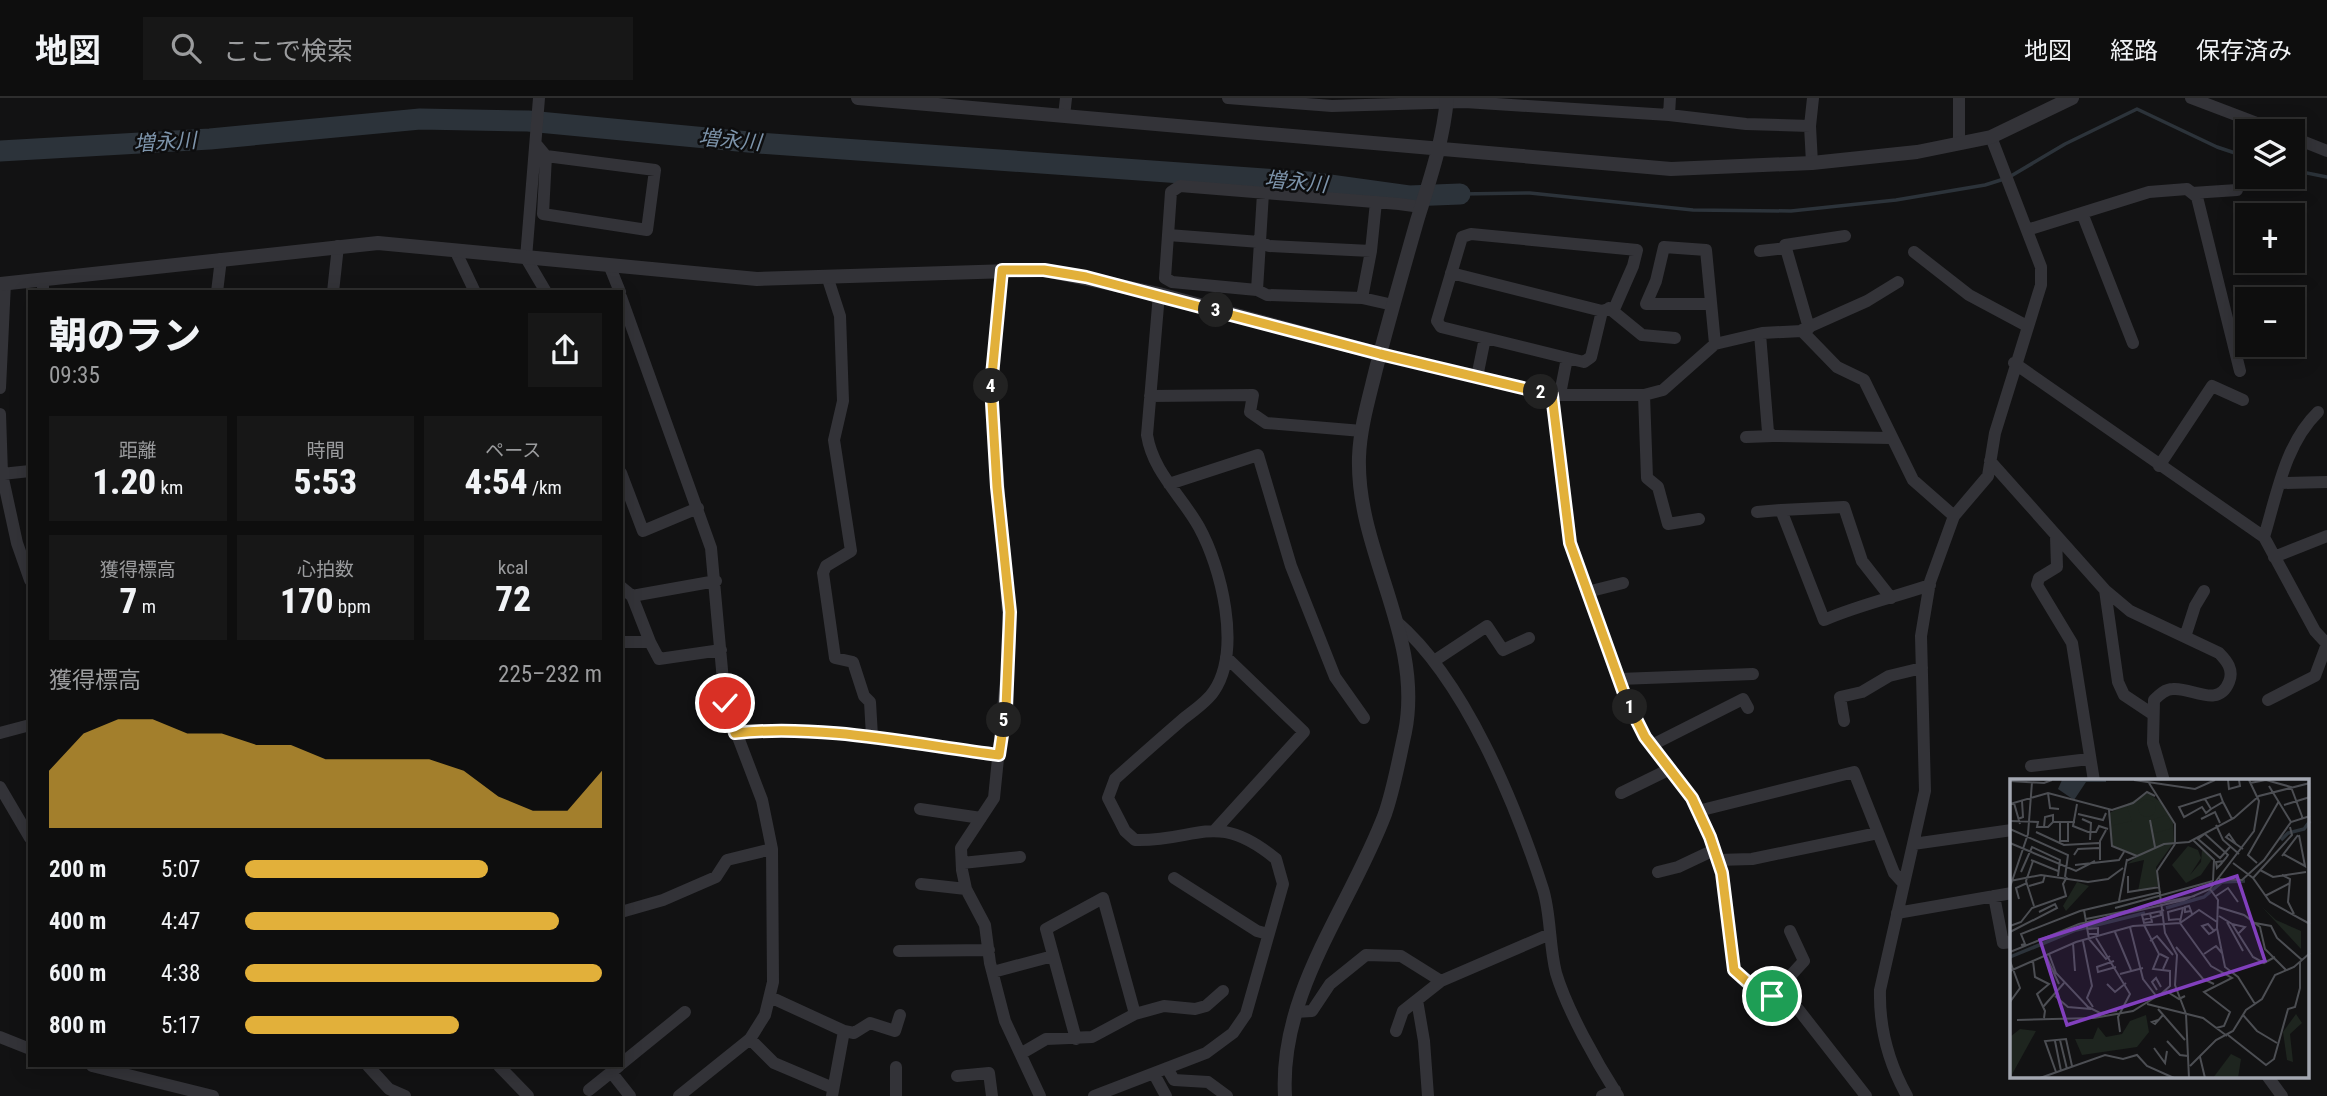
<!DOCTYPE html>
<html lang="ja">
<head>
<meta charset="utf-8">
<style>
	:root { --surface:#0e0e0e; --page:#171717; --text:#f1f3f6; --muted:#9b9c9e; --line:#2e2e2e; --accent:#e2b03a }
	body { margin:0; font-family:"Roboto Condensed","Noto Sans JP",sans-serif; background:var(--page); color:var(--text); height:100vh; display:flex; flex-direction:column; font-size:26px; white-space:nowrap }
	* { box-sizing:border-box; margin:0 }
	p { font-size:23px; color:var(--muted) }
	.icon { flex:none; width:38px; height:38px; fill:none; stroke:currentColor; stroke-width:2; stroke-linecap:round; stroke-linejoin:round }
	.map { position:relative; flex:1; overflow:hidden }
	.drawer { position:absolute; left:28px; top:192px; width:595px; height:777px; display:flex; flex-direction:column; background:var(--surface); border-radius:0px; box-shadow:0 4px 18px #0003,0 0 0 2px var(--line) }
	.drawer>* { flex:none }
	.fabs { position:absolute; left:2235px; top:21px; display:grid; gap:14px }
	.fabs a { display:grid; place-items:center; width:70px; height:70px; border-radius:0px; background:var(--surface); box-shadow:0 4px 18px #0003,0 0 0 2px var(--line); font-size:35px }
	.pin { position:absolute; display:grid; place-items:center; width:60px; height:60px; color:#fff; margin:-30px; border:4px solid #fff; border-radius:50%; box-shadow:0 2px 7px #0007 }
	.km { position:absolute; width:35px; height:35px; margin:-18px; border-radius:50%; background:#222; color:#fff; font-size:19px; line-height:35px; text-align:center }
	.round { display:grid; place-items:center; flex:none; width:74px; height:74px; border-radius:0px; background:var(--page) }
	.summary { display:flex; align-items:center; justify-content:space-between; height:119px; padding:0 21px }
	h1 { font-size:38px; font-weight:800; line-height:52px }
	.stats { display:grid; grid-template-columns:repeat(3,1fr); gap:10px; height:119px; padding:7px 21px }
	.stats div { display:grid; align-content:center; border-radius:0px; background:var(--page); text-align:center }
	.stats b { font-size:35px; font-weight:800 }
	.stats small { font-size:19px; font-weight:400 }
	.stats p { font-size:19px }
	.chart { height:196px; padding:14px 21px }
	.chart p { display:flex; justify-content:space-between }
	.chart svg { width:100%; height:126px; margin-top:7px; fill:var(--accent); opacity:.7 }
	ul { padding:0 21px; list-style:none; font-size:23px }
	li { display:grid; grid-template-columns:112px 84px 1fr; align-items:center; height:52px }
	li i { height:18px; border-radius:9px; background:var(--accent) }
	header { display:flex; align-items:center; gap:42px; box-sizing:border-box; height:98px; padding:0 35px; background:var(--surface); border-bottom:2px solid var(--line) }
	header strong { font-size:33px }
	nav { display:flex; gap:38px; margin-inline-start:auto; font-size:24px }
	.search { width:490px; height:63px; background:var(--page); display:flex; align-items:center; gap:18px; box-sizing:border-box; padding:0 24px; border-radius:0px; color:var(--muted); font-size:26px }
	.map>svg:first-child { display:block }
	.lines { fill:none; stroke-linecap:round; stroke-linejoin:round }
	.stream { stroke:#2c333a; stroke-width:3.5 }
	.river { stroke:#2c333a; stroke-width:21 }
	.minor { stroke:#333338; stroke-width:12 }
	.tertiary { stroke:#333338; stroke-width:14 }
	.route-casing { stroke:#fff; stroke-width:14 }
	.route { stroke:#e2b03a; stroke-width:9 }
	.labels { text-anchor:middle; stroke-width:5; stroke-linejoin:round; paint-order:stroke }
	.water-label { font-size:21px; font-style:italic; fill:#7d94ab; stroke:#0d0d0e }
	.inset-river { fill:none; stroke:#2c333a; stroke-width:3.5 }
	.inset-road { fill:none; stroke:#4c4e53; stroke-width:2 }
	.view { fill:#813fbd; fill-opacity:0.15; stroke:#813fbd; stroke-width:3.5 }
	.inset-edge { fill:none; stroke:#a4a8b2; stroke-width:3.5 }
</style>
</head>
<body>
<header>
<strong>地図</strong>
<div class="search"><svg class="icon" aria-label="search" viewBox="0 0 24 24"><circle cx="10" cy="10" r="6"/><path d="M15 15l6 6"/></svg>ここで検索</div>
<nav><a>地図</a><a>経路</a><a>保存済み</a></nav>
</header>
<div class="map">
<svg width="2327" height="998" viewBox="0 0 2327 998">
	<rect width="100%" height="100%" fill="#121213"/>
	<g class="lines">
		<path class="stream" d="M 2292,72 L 2327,79
			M 2011,78 L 2065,46 L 2137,11 L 2217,49 L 2247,59
			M 1460,96 L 1530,95 L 1693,112 L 1791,113 L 1896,102 L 1985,87 L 2004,81"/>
		<path class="river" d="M 0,53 L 210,41 L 420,21 L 528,23 L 759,45 L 1308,84 L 1409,98 L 1460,96"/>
		<path class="minor" d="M 539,0 L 526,160 L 546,194
			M 1228,0 L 1332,8 L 1465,4 L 1669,17 L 1746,26 L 1810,28 L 1812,65
			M 2191,0 L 2278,33
			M 1669,17 L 1670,0
			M 1064,18 L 1066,0
			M 1810,28 L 1813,0
			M 2292,39 L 2327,53
			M 536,46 L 546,58 L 655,72 L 647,132 L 543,116 L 546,58
			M 1959,46 L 1959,0
			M 1263,95 L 1257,192 L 1172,184 L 1165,180 L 1171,94 L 1180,88 L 1399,106 L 1421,109
			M 2192,95 L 2237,92
			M 2082,115 L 2133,245
			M 2027,132 L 2149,94 L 2187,91 L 2197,99 L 2240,273
			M 1168,137 L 1260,144 L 1269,148 L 1371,153 L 1376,104
			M 455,152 L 475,194
			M 1760,153 L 1786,150
			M 1914,154 L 1969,197 L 2027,228
			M 610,169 L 620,194
			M 1002,172 L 991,288 L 1010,542 L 994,700 L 961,750 L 962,772 L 966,791 L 985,827 L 990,865 L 1005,923 L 1040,998
			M 1451,175 L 1602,213
			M 827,178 L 840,218 L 843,303 L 834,342 L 851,453 L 826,468 L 823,475 L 835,560 L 853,564 L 864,598 L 870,604 L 872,638
			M 43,182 L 43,194
			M 1257,192 L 1267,197 L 1362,200 L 1393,207
			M 217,194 L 221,161
			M 333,194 L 338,148
			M 621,199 L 711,450 L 725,605 L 762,702 L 772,751 L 773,884 L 765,917 L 750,941 L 679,998
			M 1362,200 L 1371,153
			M 1711,206 L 1646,206 L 1656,183 L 1664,149 L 1706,152 L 1715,246
			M 1609,210 L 1642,237 L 1675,240
			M 1809,230 L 1785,147 L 1845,138
			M 1802,232 L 1867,203 L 1898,184
			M 1760,236 L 1768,334 L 1773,338 L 1890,340
			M 1380,256 L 1552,297 L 1644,297 L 1663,292 L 1715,246 L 1762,235 L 1802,233 L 1837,269 L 1864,282 L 1913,382 L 1954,418
			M 2014,265 L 2264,439 L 2315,533 L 2327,546
			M 1477,279 L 1485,240
			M 0,290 L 5,185
			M 1560,296 L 1567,260 L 1584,264 L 1591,259 L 1602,213 L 1615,209 L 1633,168 L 1637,152 L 1471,136 L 1462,139 L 1437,223 L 1441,229 L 1567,260
			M 1552,297 L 1570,445 L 1626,601 L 1645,639 L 1692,700 L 1710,739 L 1722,775 L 1734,872 L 1753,889 L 1798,911 L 1866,998
			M 1644,297 L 1647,380 L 1658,389 L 1668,426 L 1699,421
			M 1150,298 L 1253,297 L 1250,314 L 1266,325 L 1362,333
			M 0,316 L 2,376 L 17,445 L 30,482
			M 1746,339 L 1773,338
			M 1990,363 L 2105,492 L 2118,584 L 2124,597 L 2151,615
			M 2159,368 L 2212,288 L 2243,302
			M 621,375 L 643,433 L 698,410
			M 2,376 L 30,373
			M 2281,385 L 2327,384
			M 1169,386 L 1258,357 L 1291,468 L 1335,579 L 1364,620
			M 1757,414 L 1781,412
			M 2056,438 L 2057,469 L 2039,480 L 2037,487 L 2072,545 L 2094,683
			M 2264,439 C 2277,396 2285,346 2318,314
			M 2274,459 L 2327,438
			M 621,489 L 632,498 L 716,483
			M 2105,492 L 2130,513 L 2219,555 C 2227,563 2234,572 2229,584 C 2218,611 2192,589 2173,591 C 2165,591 2159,597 2154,602 L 2153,645 L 2164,683
			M 1587,494 L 1623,485
			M 632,498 L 650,544
			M 1891,500 L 1862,463 L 1844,409 L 1781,412 L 1824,522 C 1858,507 1895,499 1930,487
			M 1396,523 C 1465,582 1515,705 1543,791 C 1551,817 1549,847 1556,875 C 1567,912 1597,965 1618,998
			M 2185,539 L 2195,508 L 2204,493
			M 621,544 L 650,544 L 659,561 L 721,552
			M 1434,563 L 1487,528 L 1503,552 L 1529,540
			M 1619,581 L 1753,576
			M 2268,602 L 2315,578 L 2327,546
			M 1844,623 L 1840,599 L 1862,594 L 1889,578 L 1922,570
			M 0,635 L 30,627
			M 735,635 C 823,626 912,646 999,657
			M 1652,647 L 1743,601 L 1748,610
			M 2031,668 L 2089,661
			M 0,689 L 30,740
			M 1621,695 L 1670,671
			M 920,711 L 981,720
			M 1698,713 L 1854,674 L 1894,775 L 1904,786
			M 1215,732 L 1304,634 L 1226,559
			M 1913,746 L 2012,732
			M 1717,762 L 1752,761 L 1878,735
			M 962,765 L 1020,759
			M 1658,774 L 1678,769 L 1714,752
			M 1174,780 L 1257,833 L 1268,836
			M 921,786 L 966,791
			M 1994,798 L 2003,845 L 2012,844
			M 621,814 L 663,802 L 716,779 L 727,762 L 772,751
			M 1897,815 L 2012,795
			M 899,853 L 989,852
			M 993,874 L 1053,858
			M 1772,898 L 1804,863 L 1790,833
			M 770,899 L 844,933 L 854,935 L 870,925 L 895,933 L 900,917
			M 1417,902 L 1424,943 L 1428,998
			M 1295,914 L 1312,913 L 1330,886 L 1366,857 L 1401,858 L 1441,883 L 1550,836
			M 1396,933 L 1403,913 L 1441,883
			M 0,939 L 30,951
			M 750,941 L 774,965 L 833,990
			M 1076,941 L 1046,831 L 1103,800 L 1135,916
			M 1022,955 L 1046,941 L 1092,939 L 1135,916 L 1164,908 L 1195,911 L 1206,908 L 1223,893
			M 621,966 L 685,914
			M 92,968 L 213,998
			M 368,968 L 389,991 L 405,998
			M 499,968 L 528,998
			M 896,969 L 896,998
			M 1167,970 L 1174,982 L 1208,984 L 1227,998
			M 611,974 L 630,998
			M 1154,976 L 1166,998
			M 957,978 L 989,975 L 992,998
			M 2268,979 L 2282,998
			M 589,992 L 619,968
			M 832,998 L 844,933
			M 1094,998 L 1206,955 L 1233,935 L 1246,916 L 1283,786 L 1276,761 C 1215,711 1198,744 1135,742 L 1125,733 L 1108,700 L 1115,681 C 1137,661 1160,641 1183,621 C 1193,613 1207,604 1214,593 C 1242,551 1221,469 1199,429 C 1181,397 1153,374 1147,337 L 1159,196
			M 1602,998 L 1615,992
			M 1907,998 C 1888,964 1879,931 1880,892 L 1925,693 L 1921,538 L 1930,484 L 1954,418 L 1988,378 L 1995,335 L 2041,187 L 2041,169 L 1991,39"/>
		<path class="tertiary" d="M 858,0 L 1671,71 L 1812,65 L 1917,54 L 1991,39 L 2072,0
			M 0,186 L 378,145 L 757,181 L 1044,172 L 1159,196 L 1380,256
			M 1285,998 C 1279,894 1350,809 1385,716 C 1394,690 1399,661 1405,634 C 1424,538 1356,454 1359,359 C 1360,330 1369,300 1376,271 C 1389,221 1403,172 1417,123 C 1430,81 1443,44 1447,0"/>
	</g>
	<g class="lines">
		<g class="route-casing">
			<path id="route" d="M 725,605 L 735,635 C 823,626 912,646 999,657 L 1006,610 L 1010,514 L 997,389 L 991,288 L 1002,172 L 1044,172 L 1086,179 L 1380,256 L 1552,297 L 1570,445 L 1626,601 L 1645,639 L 1692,700 L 1710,739 L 1722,775 L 1734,872 L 1753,889 L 1772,898"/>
		</g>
		<use href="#route" class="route"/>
	</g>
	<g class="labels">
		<g class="water-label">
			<text transform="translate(730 42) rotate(5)" y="7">増永川</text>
			<text transform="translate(165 44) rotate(-3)" y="7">増永川</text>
			<text transform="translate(1296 84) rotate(5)" y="7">増永川</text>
		</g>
	</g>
	<g transform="translate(2010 681)">
		<rect width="299" height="299" fill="#121213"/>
		<path d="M 67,103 L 79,107 L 56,132 L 53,127 ZM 252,128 L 266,141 L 291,152 L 291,170 ZM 286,235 L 292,244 L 280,255 L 283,283 L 277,281 L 273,253 ZM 136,236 L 139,253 L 127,268 L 72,276 L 65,260 L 83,260 L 88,248 L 96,258 L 112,255 L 120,242 ZM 10,250 L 26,252 L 0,299 L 0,258 ZM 221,275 L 231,280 L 228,299 L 203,299 Z" fill="#1e251f"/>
		<path d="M 138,14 L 152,24 L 163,42 L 164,63 L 146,88 L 148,107 L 128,112 L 134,81 L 117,85 L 127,78 L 103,67 L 98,35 Z" fill="#1e251f"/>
		<path d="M128 29a9 9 0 1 1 18 0a9 9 0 1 1-18 0ZM 117,28 L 122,42 L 100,47 L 101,33 ZM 157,36 L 163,49 L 145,54 L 141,41 ZM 178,67 L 188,71 L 191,79 L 180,96 L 191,83 L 192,71 L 202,80 L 191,96 L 176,104 L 162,86 Z" fill="#1e251f"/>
		<path d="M 52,1 L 96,1 L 96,3 L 76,3 L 64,21 L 48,10 Z" fill="#2c333a"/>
		<path class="inset-river" d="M 271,61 L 278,54 L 294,50 L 300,42M 156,129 L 194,118 L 212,103 L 235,102M 0,178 L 66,151 L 135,134"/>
		<path class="inset-road" d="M 124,1 L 185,10 L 205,1M 218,1 L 219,10 L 230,7 L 229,1M 0,2 L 34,4 L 42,1M 139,4 L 165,45 L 165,65 L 147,92 L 155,154 L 167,176 L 165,206 L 176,235 L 179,299M 240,4 L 256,1 L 281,8 L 293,40M 259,7 L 281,43M 38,14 L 40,29 L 49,30M 195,20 L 201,30 L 196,34 L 192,28 L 174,38 L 169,28 L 210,15 L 213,23M 4,24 L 10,45M 0,25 L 38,14 L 102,31 L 123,24 L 137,13 L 145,17M 67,25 L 63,47 L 78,53 L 86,53 L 89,47 L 98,50M 274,26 L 300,18M 201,30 L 213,23 L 222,40M 99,31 L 102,67 L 127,77M 68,35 L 93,41 L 96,34M 8,40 L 13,38 L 12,22M 72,40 L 81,44 L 80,61M 191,40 L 205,33 L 210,44M 140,41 L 145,68M 0,42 L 28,43 L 27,48 L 38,48 L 43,43 L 65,43M 50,42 L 50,62 L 58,62 L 58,42M 206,46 L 213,61 L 229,75M 34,48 L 35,38 L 43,36 L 43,43M 0,50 L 58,76 L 55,98M 26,53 L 54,66 L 89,64M 197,53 L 188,60 L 210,79 L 220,68M 195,55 L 218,76 L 216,79 L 211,85 L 207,89 L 206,83 L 214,82M 183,61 L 204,81 L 203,102M 0,64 L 66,92 L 85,82M 226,65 L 219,55 L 216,58 L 233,70M 273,75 L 295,87 L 289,56M 64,76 L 68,70 L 89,69M 272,77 L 288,56M 21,81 L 48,92M 90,81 L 90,62 L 96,51M 23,82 L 16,102 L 24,127M 116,82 L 154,65 L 179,63 L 224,39 L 249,17 L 300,4M 223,84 L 243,99 L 260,123 L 300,145M 247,84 L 238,76 L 269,22M 65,86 L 109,81 L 114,73M 250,91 L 263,98 L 296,93M 11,93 L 22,68 L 50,81 L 48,97M 272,96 L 280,100 L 278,123 L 284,135M 118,97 L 118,113 L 150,108M 243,99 L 282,56 L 280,48M 209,100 L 232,101 L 254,81 L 281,43 L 300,37M 0,102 L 31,96 L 78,103 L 98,100 L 113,89M 19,107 L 33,103 L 35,96M 0,108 L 18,55 L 22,3M 200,110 L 208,121 L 207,149 L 215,188 L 228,198 L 245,225M 206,117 L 218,109 L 228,123M 255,117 L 280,104M 9,120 L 6,109 L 17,104M 109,122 L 117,80M 134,127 L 185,117M 208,128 L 234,136 L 250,148 L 255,170 L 276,191M 105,129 L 203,102M 74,131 L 79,160 L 96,180 L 100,177M 181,132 L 175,133 L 175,128 L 179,127 L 181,132 L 182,135M 140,134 L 142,143 L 134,144 L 132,136 L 152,132 L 154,131M 209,137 L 222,145 L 243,178 L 254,184 L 265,178M 76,140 L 116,132M 170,140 L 159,141 L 158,133 L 173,129 L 170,143M 133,141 L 151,136 L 150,132M 217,143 L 233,172M 170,144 L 201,187 L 222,199 L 194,213 L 220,233 L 214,247 L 206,249M 245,144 L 261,147 L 267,159 L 292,181M 222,145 L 235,148 L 229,154M 0,147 L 11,143 L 22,129 L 56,117 L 53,105 L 57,98M 120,148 L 133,200 L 147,218M 77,150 L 88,149 L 88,155 L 79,155M 204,152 L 198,145 L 192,147 L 199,155 L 201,154 L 204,152 L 206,150M 0,153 L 47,129 L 45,125 L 29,133M 105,153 L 121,191M 86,159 L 120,215 L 108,238 L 110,253M 73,162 L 82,207 L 77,219 L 83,228M 140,162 L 147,157 L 163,176M 63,164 L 65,192M 11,166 L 15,165 L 11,155 L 70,132 L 151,113M 166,168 L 193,200 L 204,205M 0,173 L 69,145 L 174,121 L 200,110 L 244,52 L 249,22 L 239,1M 39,175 L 46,194 L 78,228 L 90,234 L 107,232M 150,175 L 158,179 L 153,190M 194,175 L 206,167 L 212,174M 36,177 L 49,205M 0,182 L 10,209 L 0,223M 23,182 L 25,198 L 39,205 L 27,215 L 35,232 L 34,239M 104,182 L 87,188 L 88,193 L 106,188M 0,192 L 66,163 L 123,147 L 170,144 L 189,131 L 207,143M 110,195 L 133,189M 97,205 L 105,213 L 116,204M 147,211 L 142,203 L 146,199 L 151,208M 156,212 L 169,220 L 175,217M 45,217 L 58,228 L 81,230M 137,225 L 193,239 L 217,257M 33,228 L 54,204M 148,230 L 175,261M 233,236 L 247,252 L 267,264M 7,241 L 84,239 L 123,232 L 152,214 L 160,207 L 160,192 L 143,190 L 149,175 L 134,146M 148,241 L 142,243 L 145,245 L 153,236M 218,256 L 256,286 L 264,280 L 278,230 L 285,228 L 290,209 L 290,183M 50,261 L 57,290M 45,262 L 51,292M 157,262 L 170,276 L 178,277M 144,269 L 155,284 L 157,272M 190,278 L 195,299M 180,287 L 206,261 L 223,252 L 236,231 L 252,220 L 265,196 L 284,188 L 300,174M 46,293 L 35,262 L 56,260 L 62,287M 30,299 L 95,276 L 113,280 L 127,276 L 137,287 L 164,299"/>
		<path class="view" d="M 227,97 L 255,182 L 57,246 L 30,161 Z"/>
		<rect width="299" height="299" class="inset-edge"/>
	</g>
</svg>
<div class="fabs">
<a><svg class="icon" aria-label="layers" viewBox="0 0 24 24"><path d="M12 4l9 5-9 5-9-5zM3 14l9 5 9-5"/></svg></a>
<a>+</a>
<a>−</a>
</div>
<div class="pin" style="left:1772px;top:898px;background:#1e9e55"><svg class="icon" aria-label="arrive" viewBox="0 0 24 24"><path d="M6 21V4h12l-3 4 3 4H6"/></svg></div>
<div class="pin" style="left:725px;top:605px;background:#d93025"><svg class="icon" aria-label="check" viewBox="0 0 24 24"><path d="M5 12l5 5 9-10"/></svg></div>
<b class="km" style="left:1630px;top:609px">1</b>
<b class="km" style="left:1541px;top:294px">2</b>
<b class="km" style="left:1216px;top:212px">3</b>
<b class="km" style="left:991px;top:288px">4</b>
<b class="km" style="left:1004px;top:622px">5</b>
<section class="drawer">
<div class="summary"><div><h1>朝のラン</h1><p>09:35</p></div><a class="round"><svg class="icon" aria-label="share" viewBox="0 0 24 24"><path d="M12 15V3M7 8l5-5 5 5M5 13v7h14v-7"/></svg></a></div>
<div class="stats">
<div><p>距離</p><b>1.20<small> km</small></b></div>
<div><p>時間</p><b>5:53</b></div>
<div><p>ペース</p><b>4:54<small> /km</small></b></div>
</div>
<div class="stats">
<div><p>獲得標高</p><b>7<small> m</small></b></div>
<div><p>心拍数</p><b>170<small> bpm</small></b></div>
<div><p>kcal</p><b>72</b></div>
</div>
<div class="chart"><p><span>獲得標高</span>225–232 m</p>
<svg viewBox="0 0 160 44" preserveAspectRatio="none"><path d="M0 44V24L10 11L20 6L30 6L40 11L50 11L60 15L70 15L80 20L90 20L100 20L110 20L120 24L130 33L140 38L150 38L160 24V44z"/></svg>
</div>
<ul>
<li><b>200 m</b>5:07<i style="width:68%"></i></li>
<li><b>400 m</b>4:47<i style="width:88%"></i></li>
<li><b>600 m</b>4:38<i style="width:100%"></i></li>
<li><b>800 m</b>5:17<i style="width:60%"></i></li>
</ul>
</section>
</div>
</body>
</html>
